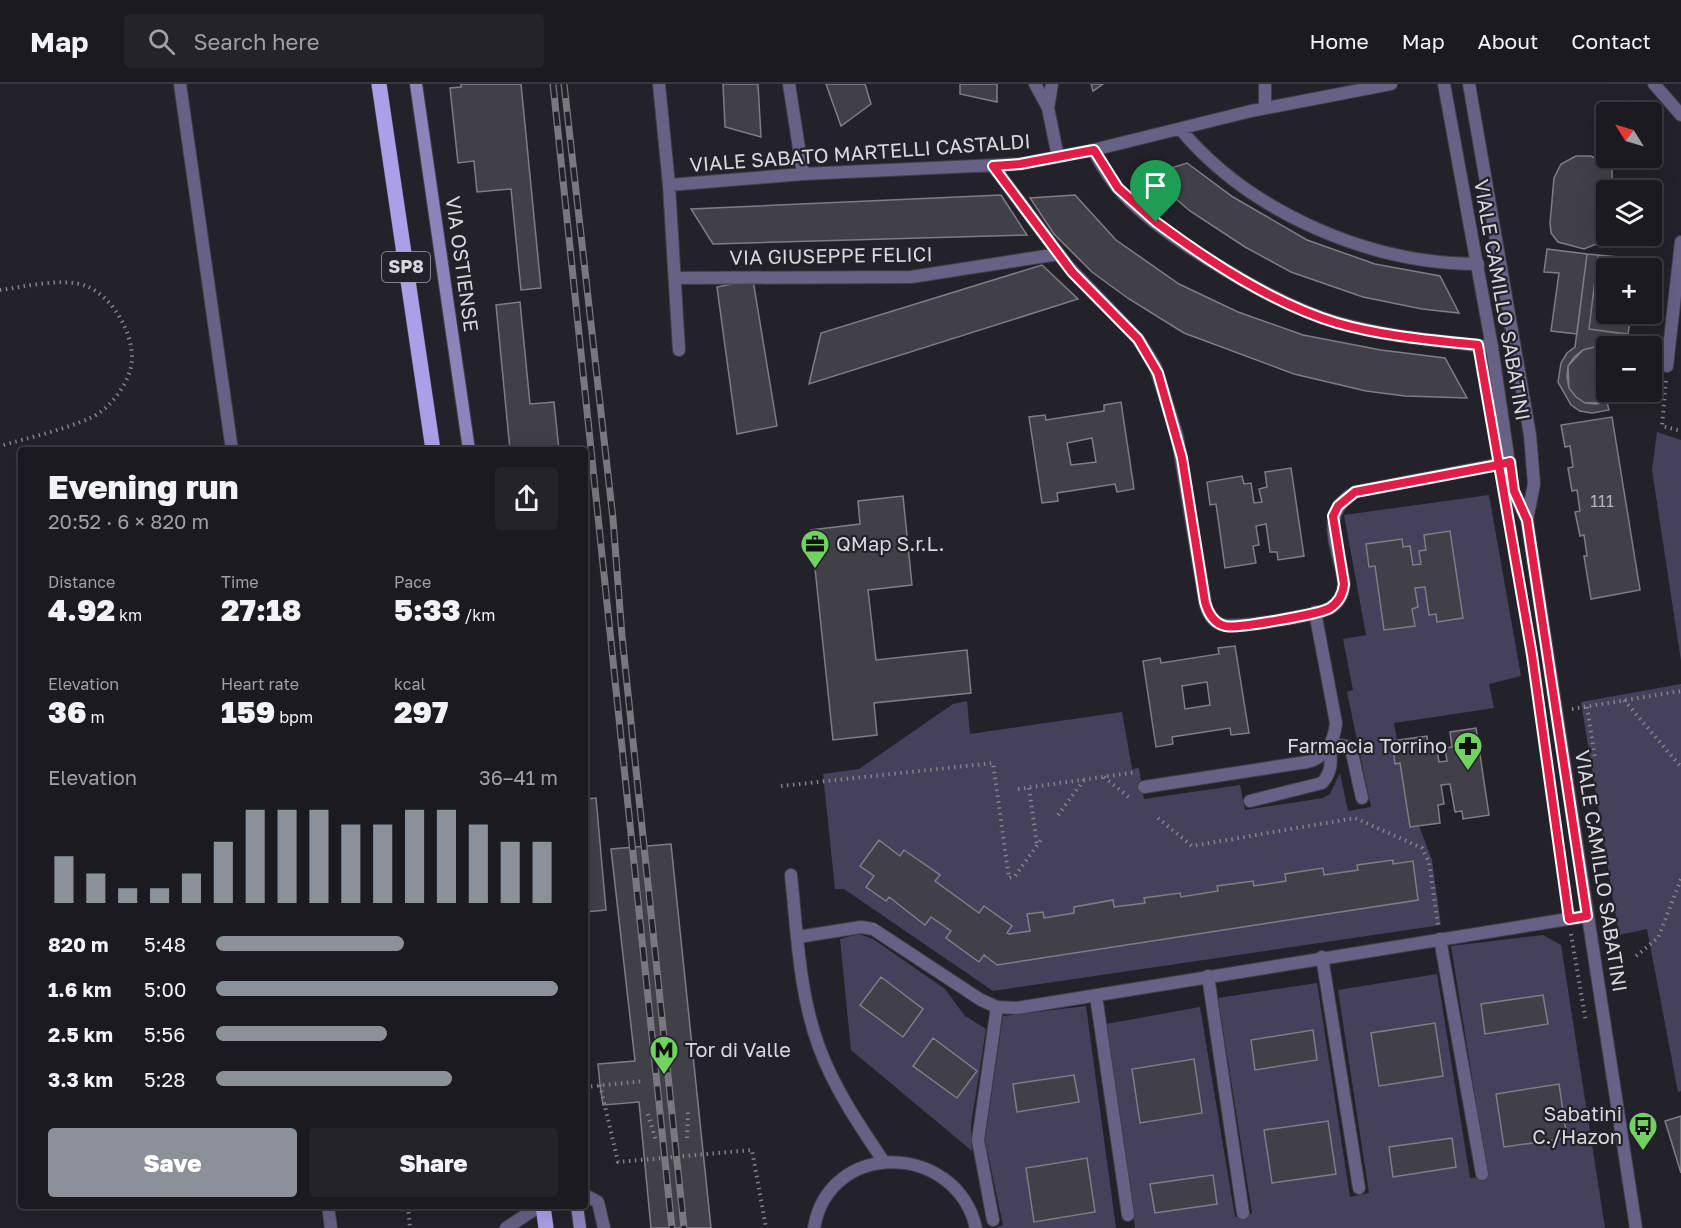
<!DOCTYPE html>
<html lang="en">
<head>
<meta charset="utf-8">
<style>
	:root { --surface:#1a1a20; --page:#232329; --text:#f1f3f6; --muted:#9fa1a5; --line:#38383e; --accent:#8c9099 }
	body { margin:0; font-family:"Golos Text",sans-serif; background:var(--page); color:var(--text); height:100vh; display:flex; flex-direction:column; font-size:22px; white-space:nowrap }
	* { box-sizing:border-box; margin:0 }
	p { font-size:20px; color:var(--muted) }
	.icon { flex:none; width:33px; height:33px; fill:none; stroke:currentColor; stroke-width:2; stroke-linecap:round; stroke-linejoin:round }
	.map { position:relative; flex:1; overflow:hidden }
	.sheet { position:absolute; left:18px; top:363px; width:570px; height:762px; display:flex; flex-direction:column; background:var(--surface); border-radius:6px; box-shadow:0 6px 24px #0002,0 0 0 2px var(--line) }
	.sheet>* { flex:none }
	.needle { width:39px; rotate:307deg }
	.buttons { position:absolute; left:1596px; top:18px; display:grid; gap:12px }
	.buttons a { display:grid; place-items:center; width:66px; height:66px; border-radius:6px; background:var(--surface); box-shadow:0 6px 24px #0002,0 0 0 2px var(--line); font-size:30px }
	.pin { position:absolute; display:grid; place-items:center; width:51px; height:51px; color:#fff; margin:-62px -26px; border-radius:50% 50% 50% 0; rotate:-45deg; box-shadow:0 0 6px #0007 }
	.pin .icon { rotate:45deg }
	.round { display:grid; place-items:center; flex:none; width:63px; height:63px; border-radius:6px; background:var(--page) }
	.overview { display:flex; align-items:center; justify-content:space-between; height:102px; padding:0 30px }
	h1 { font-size:33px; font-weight:800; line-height:45px }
	.metrics { display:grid; grid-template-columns:repeat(3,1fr); gap:9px; height:102px; padding:6px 30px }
	.metrics div { display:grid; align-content:center }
	.metrics b { font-size:30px; font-weight:800 }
	.metrics small { font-size:16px; font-weight:400 }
	.metrics p { font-size:16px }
	.chart { height:168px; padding:12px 30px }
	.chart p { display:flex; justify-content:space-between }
	.chart svg { width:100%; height:108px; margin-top:6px; stroke:var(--accent); stroke-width:6 }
	.primary-button { display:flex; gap:12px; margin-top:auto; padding:12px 30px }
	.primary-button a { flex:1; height:69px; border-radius:6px; background:var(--accent); color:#fff; font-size:24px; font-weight:800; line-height:69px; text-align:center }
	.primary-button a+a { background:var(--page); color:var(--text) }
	ul { padding:0 30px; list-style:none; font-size:20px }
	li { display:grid; grid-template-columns:96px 72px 1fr; align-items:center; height:45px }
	li i { height:15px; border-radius:8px; background:var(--accent) }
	header { display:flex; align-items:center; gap:36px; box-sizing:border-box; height:84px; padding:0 30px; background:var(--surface); border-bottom:2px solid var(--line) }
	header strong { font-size:28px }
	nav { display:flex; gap:33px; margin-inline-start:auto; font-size:21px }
	.search { width:420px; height:54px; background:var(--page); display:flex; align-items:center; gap:15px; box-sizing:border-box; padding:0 21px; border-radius:6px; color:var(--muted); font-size:22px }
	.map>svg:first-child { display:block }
	.green { fill:#45415c; fill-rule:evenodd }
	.building { fill:#414048; stroke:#7e7d86; stroke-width:1.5; fill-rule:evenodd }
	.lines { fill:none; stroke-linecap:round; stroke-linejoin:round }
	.service-casing { stroke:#403f47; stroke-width:14 }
	.minor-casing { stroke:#403f47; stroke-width:14 }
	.tertiary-casing { stroke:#403f47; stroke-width:14 }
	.secondary-casing { stroke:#403f47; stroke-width:14 }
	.primary-casing { stroke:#403f47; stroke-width:16 }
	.path { stroke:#828288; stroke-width:4; stroke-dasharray:1.5 4.5; stroke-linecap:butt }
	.service { stroke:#666185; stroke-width:12 }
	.minor { stroke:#666185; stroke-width:12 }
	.tertiary { stroke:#666185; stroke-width:12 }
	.secondary { stroke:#8d84bc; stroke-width:12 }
	.primary { stroke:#aa9fe8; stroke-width:15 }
	.rail-casing { stroke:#79787f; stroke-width:7 }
	.rail { stroke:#23222a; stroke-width:4.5; stroke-dasharray:14; stroke-linecap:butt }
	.route-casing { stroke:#fff; stroke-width:12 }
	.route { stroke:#e11d48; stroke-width:8 }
	.labels { text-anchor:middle; stroke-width:4.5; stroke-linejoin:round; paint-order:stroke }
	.number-label { font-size:16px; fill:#b2b2b8 }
	.shield { fill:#23222a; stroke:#a2a1a7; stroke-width:1.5 }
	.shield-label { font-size:18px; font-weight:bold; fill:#d8d8dd }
	.street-label { font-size:20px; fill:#d8d8dd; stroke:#23222a }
	.poi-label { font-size:20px; fill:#d8d8dd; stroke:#23222a; text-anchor:start }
</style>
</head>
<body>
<header>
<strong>Map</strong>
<div class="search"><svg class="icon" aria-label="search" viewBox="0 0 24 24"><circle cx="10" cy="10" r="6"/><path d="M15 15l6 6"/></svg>Search here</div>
<nav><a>Home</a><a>Map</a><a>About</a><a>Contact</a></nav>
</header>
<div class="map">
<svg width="1681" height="1144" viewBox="0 0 1681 1144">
	<rect width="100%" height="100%" fill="#23222a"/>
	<path class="green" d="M 1657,348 L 1681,356 L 1681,577 L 1652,386 Z
		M 1489,411 L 1521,592 L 1489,600 L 1494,624 L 1394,639 L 1397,657 L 1392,658 L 1395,680 L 1400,679 L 1410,743 L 1419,742 L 1432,776 L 1441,841 L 993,907 L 844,805 L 835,805 L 823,690 L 859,685 L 953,620 L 967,617 L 970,650 L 1122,628 L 1132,685 L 1139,684 L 1144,715 L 1240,701 L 1245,726 L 1323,714 L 1330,710 L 1340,689 L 1348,727 L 1371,723 L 1347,608 L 1353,606 L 1343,555 L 1366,551 L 1344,431 ZM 879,757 L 900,772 L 905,766 L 939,791 L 935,797 L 979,829 L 984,822 L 1012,842 L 1007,849 L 1009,850 L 1030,847 L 1028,830 L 1043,828 L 1044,834 L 1074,829 L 1074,823 L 1112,816 L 1114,823 L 1145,819 L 1144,814 L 1180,809 L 1181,813 L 1218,807 L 1217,802 L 1252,797 L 1254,802 L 1286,797 L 1285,790 L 1323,784 L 1324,791 L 1358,786 L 1357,782 L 1393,776 L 1393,780 L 1413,777 L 1418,815 L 997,881 L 931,833 L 925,841 L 889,813 L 886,817 L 866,803 L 874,792 Z
		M 1681,600 L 1681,1007 L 1678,1008 L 1647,845 L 1619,851 L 1581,618 Z
		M 859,850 L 873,855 L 945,905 L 965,932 L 986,945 L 971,1041 L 972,1067 L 851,966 L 840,855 Z
		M 1543,851 L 1561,861 L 1605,1144 L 1135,1144 L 1106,940 L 1200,923 L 1235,1133 L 1245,1133 L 1252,1129 L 1218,914 L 1317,899 L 1350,1113 L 1369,1109 L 1338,906 L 1437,890 L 1470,1094 L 1488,1093 L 1451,862 Z
		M 1086,922 L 1116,1144 L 995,1144 L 1003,1141 L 985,1056 L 1003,932 Z"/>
	<path class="building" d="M 461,0 L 521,0 L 541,204 L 521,206 L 511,105 L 477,108 L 474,77 L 458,79 L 450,4 L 461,3 Z
		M 723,0 L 758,0 L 761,53 L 725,43 Z
		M 826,0 L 865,0 L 871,20 L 841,42 Z
		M 960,0 L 997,0 L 997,18 L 960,10 Z
		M 1091,0 L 1103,0 L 1093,7 Z
		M 1576,72 L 1591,72 L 1605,79 L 1612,86 L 1612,106 L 1606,106 L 1606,146 L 1599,159 L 1584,165 L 1558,158 L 1551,149 L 1550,139 L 1554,94 L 1561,80 Z
		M 1187,79 L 1233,113 L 1307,156 L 1375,180 L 1440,192 L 1459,229 L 1422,225 L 1363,213 L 1291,188 L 1245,163 L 1190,127 L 1148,91 Z
		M 1001,111 L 1027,151 L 713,160 L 691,125 Z
		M 1075,111 L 1116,156 L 1179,200 L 1238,228 L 1303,251 L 1381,266 L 1445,274 L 1467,314 L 1405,312 L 1366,307 L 1294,290 L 1184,249 L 1129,215 L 1092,188 L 1054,150 L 1030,114 Z
		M 1547,165 L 1587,170 L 1577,250 L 1551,247 L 1559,189 L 1544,188 Z
		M 1587,170 L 1598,171 L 1589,245 L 1617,249 L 1615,262 L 1606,262 L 1606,266 L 1594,263 L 1583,266 L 1568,282 L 1569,304 L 1576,313 L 1585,319 L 1607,318 L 1609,326 L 1592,329 L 1580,327 L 1571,321 L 1558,298 L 1561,279 L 1567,269 L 1575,263 Z
		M 1598,171 L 1638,175 L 1637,184 L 1606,184 L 1606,230 L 1631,230 L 1628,250 L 1589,245 Z
		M 1042,181 L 1078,215 L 809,300 L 821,249 Z
		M 753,196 L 777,342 L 737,350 L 717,203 Z
		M 520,218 L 530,320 L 554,318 L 559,366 L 510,366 L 496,221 Z
		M 1594,263 L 1606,266 L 1606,308 L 1618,308 L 1607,318 L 1596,320 L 1585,319 L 1576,313 L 1569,304 L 1567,293 L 1568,282 L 1574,273 L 1583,266 Z
		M 1121,318 L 1134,405 L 1117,408 L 1115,400 L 1057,409 L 1058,417 L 1042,419 L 1029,333 L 1045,331 L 1046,336 L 1104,327 L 1104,321 ZM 1092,354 L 1096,378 L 1071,381 L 1067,359 Z
		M 1612,333 L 1640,506 L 1591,515 L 1584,472 L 1587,472 L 1584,451 L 1580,452 L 1575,428 L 1580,427 L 1577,406 L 1572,407 L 1568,384 L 1573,383 L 1570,362 L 1565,363 L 1561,341 Z
		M 1291,384 L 1304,472 L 1278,476 L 1277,468 L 1270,468 L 1266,440 L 1256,442 L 1259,461 L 1253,462 L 1256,479 L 1225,484 L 1216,420 L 1210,421 L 1207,398 L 1242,392 L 1244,400 L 1251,399 L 1254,419 L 1262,418 L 1259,405 L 1267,403 L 1265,388 Z
		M 903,412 L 912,501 L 868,506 L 876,576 L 967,566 L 971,609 L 874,619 L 877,651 L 833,656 L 811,446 L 860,440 L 858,417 Z
		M 1450,447 L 1463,534 L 1437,538 L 1436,530 L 1429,531 L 1425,503 L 1415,504 L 1418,523 L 1412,525 L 1415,542 L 1384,546 L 1375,482 L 1369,483 L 1366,460 L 1402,455 L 1403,463 L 1410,462 L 1413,481 L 1421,480 L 1419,467 L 1426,466 L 1424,451 Z
		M 1235,562 L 1249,649 L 1231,651 L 1230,644 L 1172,653 L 1173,660 L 1156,663 L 1143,577 L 1160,574 L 1161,579 L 1219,570 L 1218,564 ZM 1207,598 L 1210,621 L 1185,625 L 1182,602 Z
		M 1476,644 L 1489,731 L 1463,735 L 1462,727 L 1455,728 L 1450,700 L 1441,701 L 1444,720 L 1438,721 L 1440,739 L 1410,743 L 1400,679 L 1395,680 L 1392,657 L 1427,652 L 1428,660 L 1436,659 L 1439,678 L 1447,677 L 1445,664 L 1452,663 L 1450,648 Z
		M 596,714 L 606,826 L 585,828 L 585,715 Z
		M 879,756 L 900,772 L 904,766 L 940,791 L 935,797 L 979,829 L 984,822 L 1012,842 L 1007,849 L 1009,850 L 1030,847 L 1027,830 L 1043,828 L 1044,834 L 1074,829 L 1074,823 L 1113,816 L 1114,823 L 1145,819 L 1144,814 L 1180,809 L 1181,813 L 1218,807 L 1217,802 L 1253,797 L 1254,802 L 1286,797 L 1285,790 L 1323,784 L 1324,791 L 1358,786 L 1357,781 L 1393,776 L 1393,780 L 1413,777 L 1418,816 L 997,881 L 984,871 L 979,878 L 946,854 L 951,847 L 931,833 L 925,841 L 889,813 L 886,817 L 866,803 L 874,792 L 860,782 Z
		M 671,760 L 711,1144 L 651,1144 L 639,1018 L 603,1021 L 600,1001 L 598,980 L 635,977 L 611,765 Z
		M 881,893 L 923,925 L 903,953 L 860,921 Z
		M 1543,911 L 1548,940 L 1485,950 L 1481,920 Z
		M 1435,939 L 1443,992 L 1379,1002 L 1371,949 Z
		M 1313,946 L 1317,976 L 1255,986 L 1251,956 Z
		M 933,954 L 977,987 L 957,1014 L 913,982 Z
		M 1194,975 L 1202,1029 L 1140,1039 L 1132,985 Z
		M 1074,991 L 1079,1018 L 1017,1028 L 1013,1000 Z
		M 1559,1000 L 1567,1054 L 1504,1063 L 1496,1010 Z
		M 1681,1032 L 1681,1089 L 1665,1037 Z
		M 1328,1037 L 1336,1090 L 1272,1099 L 1264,1046 Z
		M 1452,1054 L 1456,1083 L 1393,1093 L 1389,1063 Z
		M 1087,1074 L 1095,1128 L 1034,1138 L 1026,1084 Z
		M 1213,1091 L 1217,1120 L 1155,1129 L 1150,1100 Z"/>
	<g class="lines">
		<g class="service-casing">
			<path id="service" d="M 659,0 L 669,101
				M 1250,717 L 1322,699 C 1333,687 1331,676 1330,660 L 1346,662 L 1352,669 L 1362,714
				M 791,791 C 797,848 799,909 819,963 C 834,1004 859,1041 884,1078
				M 1440,855 L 1482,1090
				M 1322,873 L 1359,1104
				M 1208,892 L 1243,1129
				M 1096,912 L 1128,1131
				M 993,1136 L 978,1056 L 997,923"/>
		</g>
		<g class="minor-casing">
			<path id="minor" d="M 180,0 L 232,366
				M 789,0 L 803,90
				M 1035,0 L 1048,24 L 1058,73
				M 1265,0 L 1265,24
				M 1654,0 L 1681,31
				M 1048,24 L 1052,0
				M 1181,46 C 1251,129 1370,180 1478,180
				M 1093,66 C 1102,83 1111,98 1124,111 C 1168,157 1278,222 1339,239 C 1388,253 1441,257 1492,263
				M 993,82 L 1067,181 L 1138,255 L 1155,282 L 1177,351 L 1205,518 C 1207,528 1211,536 1220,540 C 1232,546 1318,531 1330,524 C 1339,519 1343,510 1344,500 C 1340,465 1317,430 1355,408 L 1510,378
				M 675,194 L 911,193 L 1059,170
				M 679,266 L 669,101 L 803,90 L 1020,80 L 1093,66 L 1251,27 L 1391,0
				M 1667,282 L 1681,158
				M 1144,703 L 1307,678 C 1326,674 1334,657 1336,639 L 1315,528
				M 798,853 L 861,843 L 873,845 L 981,916 L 997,923 L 1017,924 L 1587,832
				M 585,1111 L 598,1118 L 604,1144
				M 328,1122 L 331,1144
				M 506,1144 L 540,1122
				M 814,1144 C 829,1055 956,1058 976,1144"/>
		</g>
		<g class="tertiary-casing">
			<path id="tertiary" d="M 1444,0 L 1492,263 L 1513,407 L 1527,436 L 1636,1144
				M 1469,0 L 1530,351 L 1534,400 L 1527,436"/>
		</g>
		<g class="secondary-casing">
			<path id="secondary" d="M 416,0 L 469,366
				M 577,1122 L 580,1144"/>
		</g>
		<g class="primary-casing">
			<path id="primary" d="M 379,0 L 433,366
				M 543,1122 L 546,1144"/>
		</g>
		<path class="path" d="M 0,206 C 23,203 64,193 86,202 C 112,212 133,248 132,276 C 131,295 115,318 99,329 C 80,342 24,355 0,362
			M 1666,297 L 1662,342 L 1681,347
			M 1624,616 L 1681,683
			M 1587,623 L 1595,674
			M 1572,625 L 1681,607
			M 1104,693 L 1131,715
			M 781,702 L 993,679 L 1009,794 L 1015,792 L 1043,753
			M 1029,704 L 1037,761
			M 1018,705 L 1137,688
			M 1058,731 L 1084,696
			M 1158,734 L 1192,762 L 1355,734 L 1422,764 L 1429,778 L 1438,841
			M 1560,770 L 1567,819
			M 1571,850 L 1586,938
			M 1636,872 L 1658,854 L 1681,795
			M 600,1001 L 618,1078 L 752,1066 L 766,1144
			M 585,1003 L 644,997
			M 648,1030 L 656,1057
			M 687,1054 L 688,1028
			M 408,1122 L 410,1144"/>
		<use href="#service" class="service"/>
		<use href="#minor" class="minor"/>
		<use href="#tertiary" class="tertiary"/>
		<use href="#secondary" class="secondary"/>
		<use href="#primary" class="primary"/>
		<g class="rail-casing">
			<path id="rail" d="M 553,0 L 672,1144
				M 564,0 L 613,435 L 622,552 L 684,1144"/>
		</g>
		<use href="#rail" class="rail"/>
	</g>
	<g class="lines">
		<g class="route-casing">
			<path id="route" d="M 1156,138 C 1210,178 1272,219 1337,239 C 1382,252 1431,256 1478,261 L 1499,381 L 1532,571 L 1569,835 L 1587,832 L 1527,436 L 1514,407 L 1510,378 L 1493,382 L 1355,408 L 1338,422 L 1333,432 L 1344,500 C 1343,510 1339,518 1330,524 C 1320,530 1236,545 1225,542 C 1213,539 1208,529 1205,518 L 1182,374 L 1158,289 L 1138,255 L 1072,188 L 993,82 L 1020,80 L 1094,66 L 1118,104 L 1156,138"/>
		</g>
		<use href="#route" class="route"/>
	</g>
	<defs>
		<g id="office-pin" transform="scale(1.5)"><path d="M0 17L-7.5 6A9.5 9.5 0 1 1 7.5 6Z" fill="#70d35f" stroke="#23222a"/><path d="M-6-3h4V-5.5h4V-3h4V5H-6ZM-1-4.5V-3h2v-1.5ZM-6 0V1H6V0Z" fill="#111"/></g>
		<g id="pharmacy-pin" transform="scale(1.5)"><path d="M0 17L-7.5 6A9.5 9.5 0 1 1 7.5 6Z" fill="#70d35f" stroke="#23222a"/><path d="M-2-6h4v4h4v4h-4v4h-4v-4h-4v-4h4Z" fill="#111"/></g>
		<g id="metro-pin" transform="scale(1.5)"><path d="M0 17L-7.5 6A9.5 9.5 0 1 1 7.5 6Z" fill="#70d35f" stroke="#23222a"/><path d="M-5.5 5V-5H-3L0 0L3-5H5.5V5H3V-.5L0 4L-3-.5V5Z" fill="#111"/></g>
		<g id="bus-pin" transform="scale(1.5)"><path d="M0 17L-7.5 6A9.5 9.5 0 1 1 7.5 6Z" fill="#70d35f" stroke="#23222a"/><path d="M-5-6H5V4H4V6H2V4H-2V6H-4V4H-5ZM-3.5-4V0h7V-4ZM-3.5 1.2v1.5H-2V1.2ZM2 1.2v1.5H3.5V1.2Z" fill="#111"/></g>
	</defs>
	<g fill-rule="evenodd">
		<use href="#office-pin" x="815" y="460"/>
		<use href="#pharmacy-pin" x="1468" y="662"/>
		<use href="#metro-pin" x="664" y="966"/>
		<use href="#bus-pin" x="1643" y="1042"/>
	</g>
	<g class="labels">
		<g class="number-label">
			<text x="1602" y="423">111</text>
		</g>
		<rect class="shield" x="382" y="168" width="48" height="30" rx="4.5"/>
		<g class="shield-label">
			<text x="406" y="189">SP8</text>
		</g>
		<g class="street-label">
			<text transform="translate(860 69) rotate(-4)" y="7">VIALE SABATO MARTELLI CASTALDI</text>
			<text transform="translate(831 172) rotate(-1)" y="7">VIA GIUSEPPE FELICI</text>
			<text transform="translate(462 180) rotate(82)" y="7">VIA OSTIENSE</text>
			<text transform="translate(1502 216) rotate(80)" y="7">VIALE CAMILLO SABATINI</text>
			<text transform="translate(1601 787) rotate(81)" y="7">VIALE CAMILLO SABATINI</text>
		</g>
		<g class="poi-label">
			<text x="836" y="467">QMap S.r.L.</text>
			<text x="1447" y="669" text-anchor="end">Farmacia Torrino</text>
			<text x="685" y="973">Tor di Valle</text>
			<text x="1622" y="1037" text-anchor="end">Sabatini<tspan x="1622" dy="23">C./Hazon</tspan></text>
		</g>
	</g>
</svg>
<div class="buttons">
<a><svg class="needle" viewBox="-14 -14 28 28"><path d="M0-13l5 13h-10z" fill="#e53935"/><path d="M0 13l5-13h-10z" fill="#9fa1a5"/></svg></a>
<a><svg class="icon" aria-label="layers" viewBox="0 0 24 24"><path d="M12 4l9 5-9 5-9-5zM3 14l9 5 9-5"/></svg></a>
<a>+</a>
<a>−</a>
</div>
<div class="pin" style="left:1156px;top:138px;background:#1e9e55"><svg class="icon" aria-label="arrive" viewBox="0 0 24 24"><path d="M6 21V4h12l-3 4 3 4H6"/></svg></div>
<section class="sheet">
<div class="overview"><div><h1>Evening run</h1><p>20:52 · 6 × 820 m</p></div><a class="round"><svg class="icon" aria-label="share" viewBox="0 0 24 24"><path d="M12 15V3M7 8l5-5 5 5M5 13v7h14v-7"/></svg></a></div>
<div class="metrics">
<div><p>Distance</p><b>4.92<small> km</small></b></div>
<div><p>Time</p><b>27:18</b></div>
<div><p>Pace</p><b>5:33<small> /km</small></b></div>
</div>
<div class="metrics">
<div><p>Elevation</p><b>36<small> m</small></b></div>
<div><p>Heart rate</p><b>159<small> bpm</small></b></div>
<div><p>kcal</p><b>297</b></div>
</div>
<div class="chart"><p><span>Elevation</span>36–41 m</p>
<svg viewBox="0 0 160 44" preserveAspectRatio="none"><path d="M5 44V25M15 44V32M25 44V38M35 44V38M45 44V32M55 44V19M65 44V6M75 44V6M85 44V6M95 44V12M105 44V12M115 44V6M125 44V6M135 44V12M145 44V19M155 44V19"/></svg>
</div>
<ul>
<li><b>820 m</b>5:48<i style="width:55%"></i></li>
<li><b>1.6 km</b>5:00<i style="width:100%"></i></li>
<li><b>2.5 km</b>5:56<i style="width:50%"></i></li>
<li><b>3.3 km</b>5:28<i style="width:69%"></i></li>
</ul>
<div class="primary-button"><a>Save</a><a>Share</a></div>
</section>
</div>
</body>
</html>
